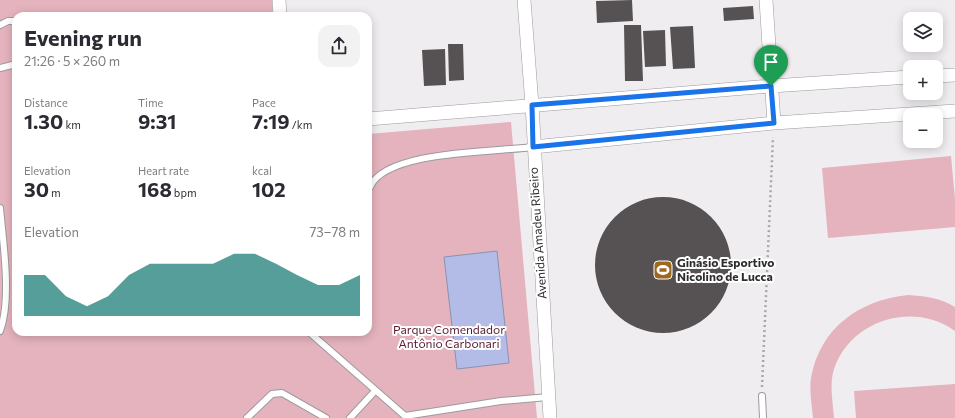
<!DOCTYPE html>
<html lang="en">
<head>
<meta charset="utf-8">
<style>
	:root { --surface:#fff; --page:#f2f2f3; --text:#2b2b33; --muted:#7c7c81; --accent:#0f766e }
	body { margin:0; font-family:Commissioner,sans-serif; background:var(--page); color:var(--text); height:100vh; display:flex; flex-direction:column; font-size:15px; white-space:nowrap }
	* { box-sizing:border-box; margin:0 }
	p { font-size:13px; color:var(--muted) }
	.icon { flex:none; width:22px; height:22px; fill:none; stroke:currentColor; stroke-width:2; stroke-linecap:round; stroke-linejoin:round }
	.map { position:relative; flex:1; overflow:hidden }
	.drawer { position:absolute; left:12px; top:12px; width:360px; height:324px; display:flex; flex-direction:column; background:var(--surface); border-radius:12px; box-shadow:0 2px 10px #0003 }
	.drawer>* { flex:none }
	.tools { position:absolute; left:903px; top:12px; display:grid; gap:8px }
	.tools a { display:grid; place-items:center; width:40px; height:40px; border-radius:8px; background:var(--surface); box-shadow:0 2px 10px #0003; font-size:20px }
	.pin { position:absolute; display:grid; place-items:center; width:34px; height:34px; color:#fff; margin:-41px -17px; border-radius:50% 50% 50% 0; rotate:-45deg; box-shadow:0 0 4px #0007 }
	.pin .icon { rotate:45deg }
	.round { display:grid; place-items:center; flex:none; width:42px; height:42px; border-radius:12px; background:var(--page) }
	.summary { display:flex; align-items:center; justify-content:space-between; height:68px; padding:0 12px }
	h1 { font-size:22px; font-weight:700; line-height:30px }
	.metrics { display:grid; grid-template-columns:repeat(3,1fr); gap:6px; height:68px; padding:4px 12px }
	.metrics div { display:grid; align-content:center }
	.metrics b { font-size:20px; font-weight:700 }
	.metrics small { font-size:11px; font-weight:400 }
	.metrics p { font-size:11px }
	.chart { height:112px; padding:8px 12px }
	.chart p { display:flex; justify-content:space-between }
	.chart svg { width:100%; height:72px; margin-top:4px; fill:var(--accent); opacity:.7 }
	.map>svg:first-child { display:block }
	.green { fill:#e5b3bd }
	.water { fill:#b3bce7; stroke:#8b91b0 }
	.building { fill:#565254 }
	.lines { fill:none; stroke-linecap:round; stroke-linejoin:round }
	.service-casing { stroke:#9d9a9e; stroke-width:8 }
	.minor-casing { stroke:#9d9a9e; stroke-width:14 }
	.path { stroke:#a9a7a9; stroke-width:2.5; stroke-dasharray:2 3; stroke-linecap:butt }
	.service { stroke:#fff; stroke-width:6 }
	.minor { stroke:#fff; stroke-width:13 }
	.route-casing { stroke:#fff; stroke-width:8 }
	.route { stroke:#1a73e8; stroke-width:5 }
	.labels { text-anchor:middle; stroke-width:4; stroke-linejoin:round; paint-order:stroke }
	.street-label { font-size:12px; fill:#2e2d2e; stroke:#fff }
	.poi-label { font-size:12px; font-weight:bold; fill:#2e2d2e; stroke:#fff; text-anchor:start }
	.park-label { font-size:12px; fill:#581a2e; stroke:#fff }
</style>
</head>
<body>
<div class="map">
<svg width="955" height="418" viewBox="0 0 955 418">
	<rect width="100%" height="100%" fill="#f0edf0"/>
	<path class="green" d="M 0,0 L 272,0 L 273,16 L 16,16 L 16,332 L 368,332 L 368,134 L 511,122 L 537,418 L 0,418 Z
		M 951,156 L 955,199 L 955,227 L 828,238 L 822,168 Z
		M 908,295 C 924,296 941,298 955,307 L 955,331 C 913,301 851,320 834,369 C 829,385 833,402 834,418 L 813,418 C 812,406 809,390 811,378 C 820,328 859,300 908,295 Z
		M 955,384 L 955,418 L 856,418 L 854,391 Z"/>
	<path class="water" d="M 497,251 L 509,363 L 457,369 L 444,257 Z"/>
	<path class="building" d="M 632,0 L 633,21 L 597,23 L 596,1 Z
		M 753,6 L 754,19 L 724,21 L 723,8 Z
		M 624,25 L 641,25 L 643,81 L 625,81 Z
		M 693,26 L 695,68 L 673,69 L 670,27 Z
		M 665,30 L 666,66 L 645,67 L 643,31 Z
		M 448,44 L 463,44 L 464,80 L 449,81 Z
		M 445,49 L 446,85 L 424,86 L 422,50 Z
		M595 265a68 68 0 1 1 136 0a68 68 0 1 1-136 0Z"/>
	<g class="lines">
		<g class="service-casing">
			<path id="service" d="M 0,25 L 8,21 L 16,21
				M 0,68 L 16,64
				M 370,187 C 385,150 497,152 533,147
				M 0,208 C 3,242 12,299 0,331
				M 309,332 L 405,416 L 501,401 L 548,397
				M 762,396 L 763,418
				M 247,418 L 272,394 L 282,393 L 326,418
				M 350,418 L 375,391"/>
		</g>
		<g class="minor-casing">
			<path id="minor" d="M 279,0 L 280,16
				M 524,0 L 532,105 L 550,418
				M 766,0 L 774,123
				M 936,76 L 955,75
				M 368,119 L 771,86 L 910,77
				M 533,147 L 774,123 L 955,111"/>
		</g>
		<path class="path" d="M 762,387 L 773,137"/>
		<use href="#service" class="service"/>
		<use href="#minor" class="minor"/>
	</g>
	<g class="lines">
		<g class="route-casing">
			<path id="route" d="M 771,86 L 774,123 L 533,147 L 532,105 Z"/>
		</g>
		<use href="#route" class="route"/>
	</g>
	<defs>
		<g id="stadium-square" transform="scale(1)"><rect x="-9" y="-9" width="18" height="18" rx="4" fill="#9c691f" stroke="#fff"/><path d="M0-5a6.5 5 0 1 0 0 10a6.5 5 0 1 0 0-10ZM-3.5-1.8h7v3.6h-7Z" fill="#fff"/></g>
	</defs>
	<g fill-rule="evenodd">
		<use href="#stadium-square" x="663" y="270"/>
	</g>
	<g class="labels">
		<g class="street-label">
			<text transform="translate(538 233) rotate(-94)" y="4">Avenida Amadeu Ribeiro</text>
		</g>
		<g class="poi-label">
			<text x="677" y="267">Ginásio Esportivo<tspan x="677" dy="14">Nicolino de Lucca</tspan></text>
		</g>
		<g class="park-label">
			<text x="449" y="334">Parque Comendador<tspan x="449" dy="14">Antônio Carbonari</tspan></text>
		</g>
	</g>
</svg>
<div class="tools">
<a><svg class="icon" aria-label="layers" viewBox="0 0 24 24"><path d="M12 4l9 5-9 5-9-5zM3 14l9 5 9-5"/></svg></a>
<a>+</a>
<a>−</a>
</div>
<div class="pin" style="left:771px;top:86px;background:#1e9e55"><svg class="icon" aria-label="arrive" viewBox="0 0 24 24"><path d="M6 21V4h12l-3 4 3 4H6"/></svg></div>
<section class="drawer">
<div class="summary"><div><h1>Evening run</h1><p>21:26 · 5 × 260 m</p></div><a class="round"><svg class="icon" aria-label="share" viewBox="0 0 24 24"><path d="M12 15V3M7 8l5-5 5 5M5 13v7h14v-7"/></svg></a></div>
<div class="metrics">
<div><p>Distance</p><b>1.30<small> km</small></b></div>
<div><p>Time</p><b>9:31</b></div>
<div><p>Pace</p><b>7:19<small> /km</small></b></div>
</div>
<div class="metrics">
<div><p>Elevation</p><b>30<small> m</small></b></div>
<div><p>Heart rate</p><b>168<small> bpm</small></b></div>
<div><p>kcal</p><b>102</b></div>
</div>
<div class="chart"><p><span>Elevation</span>73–78 m</p>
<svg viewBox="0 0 160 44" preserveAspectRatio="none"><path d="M0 44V19L10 19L20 32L30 38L40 32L50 19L60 12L70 12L80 12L90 12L100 6L110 6L120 12L130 19L140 25L150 25L160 19V44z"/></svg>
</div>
</section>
</div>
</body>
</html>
